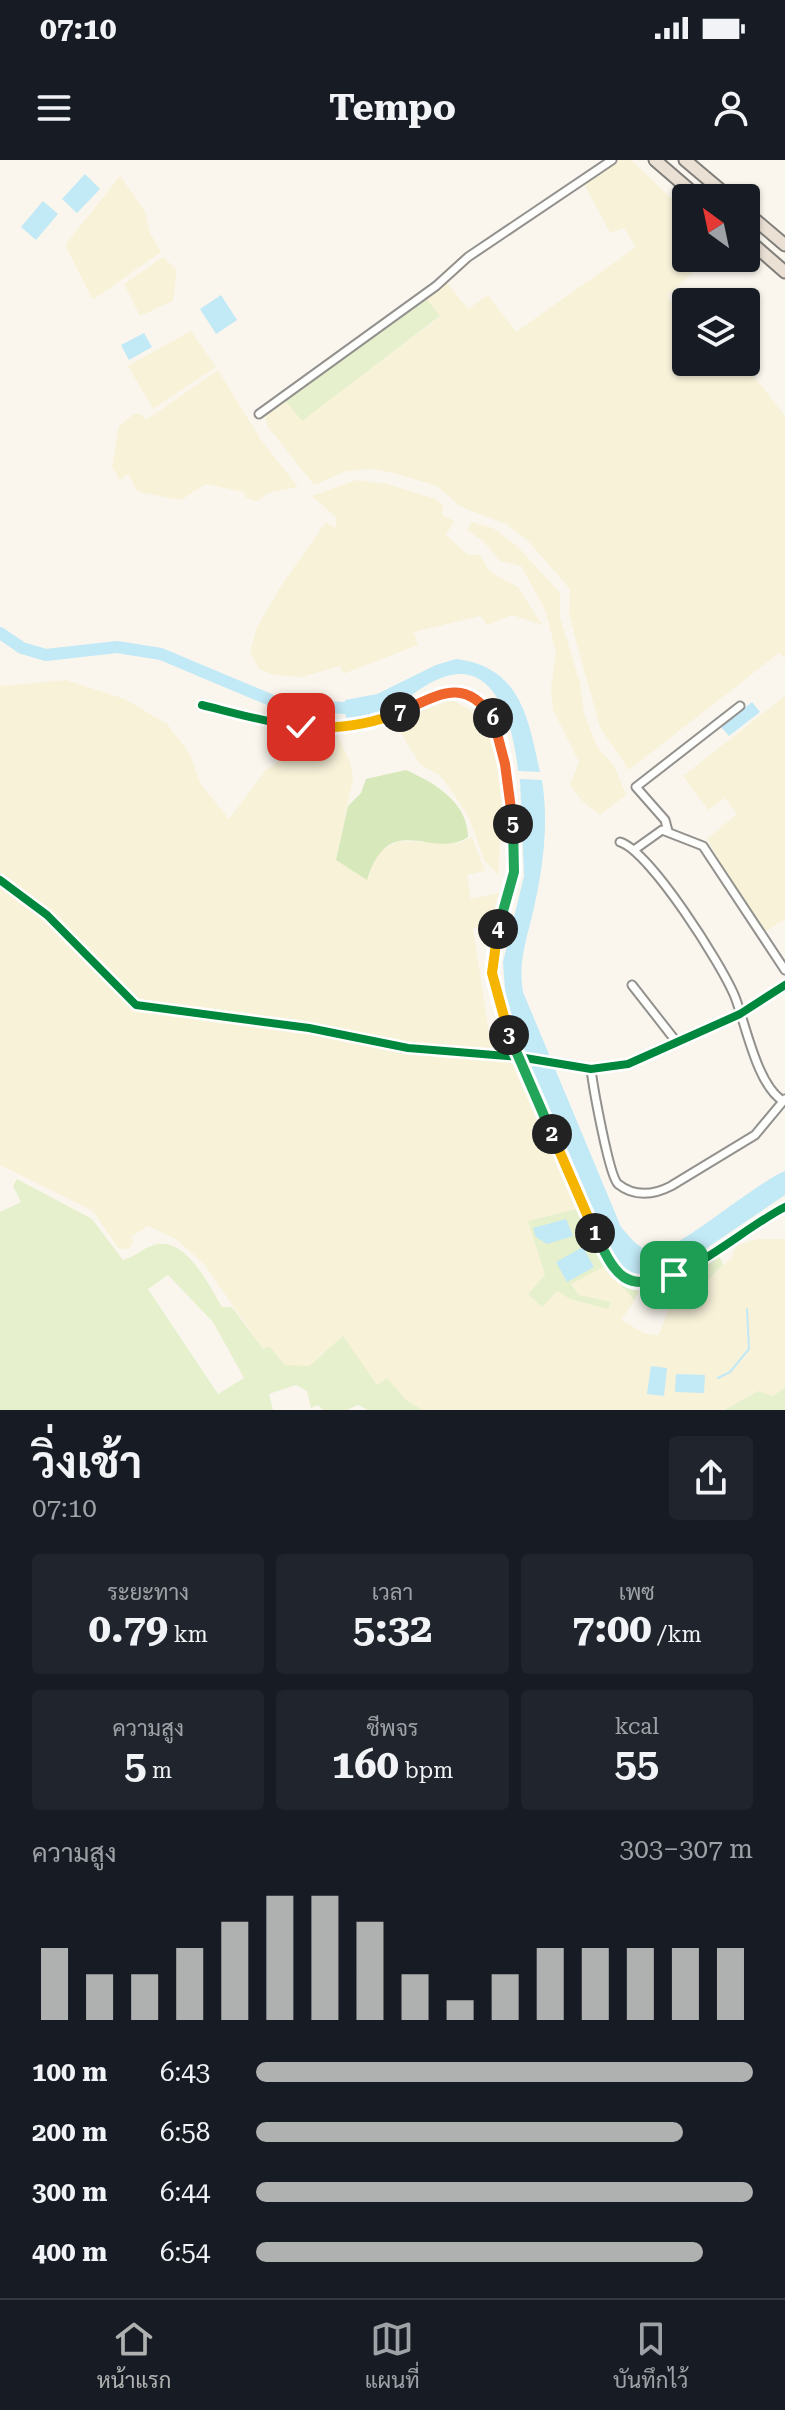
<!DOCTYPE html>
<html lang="th">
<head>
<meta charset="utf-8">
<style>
	:root { --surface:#171b24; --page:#20242c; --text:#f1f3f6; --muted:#9ea1a6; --line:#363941; --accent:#afb0b0 }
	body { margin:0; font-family:"Roboto Serif",Sarabun,serif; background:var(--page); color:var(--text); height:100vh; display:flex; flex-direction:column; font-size:30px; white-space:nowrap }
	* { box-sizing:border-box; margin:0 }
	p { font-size:26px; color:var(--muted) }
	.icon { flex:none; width:44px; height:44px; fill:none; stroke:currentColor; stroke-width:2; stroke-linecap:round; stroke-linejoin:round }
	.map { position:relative; height:1250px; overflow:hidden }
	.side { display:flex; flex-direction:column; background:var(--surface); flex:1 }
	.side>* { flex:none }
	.needle { width:52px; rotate:327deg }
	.tools { position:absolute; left:672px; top:24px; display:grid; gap:16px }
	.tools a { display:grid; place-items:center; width:88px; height:88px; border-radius:8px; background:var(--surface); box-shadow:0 2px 6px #0004; font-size:40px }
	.pin { position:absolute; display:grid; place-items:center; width:68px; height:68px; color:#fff; margin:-34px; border-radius:16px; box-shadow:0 4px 12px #0006 }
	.km { position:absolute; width:40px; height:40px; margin:-20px; border-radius:50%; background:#222; color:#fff; font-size:22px; line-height:40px; text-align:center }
	.round { display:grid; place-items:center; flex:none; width:84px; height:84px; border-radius:8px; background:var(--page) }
	.overview { display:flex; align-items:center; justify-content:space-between; height:136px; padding:0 32px }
	h1 { font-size:44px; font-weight:700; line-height:60px }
	.metrics { display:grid; grid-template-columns:repeat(3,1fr); gap:12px; height:136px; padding:8px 32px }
	.metrics div { display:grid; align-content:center; border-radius:8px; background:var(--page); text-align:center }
	.metrics b { font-size:40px; font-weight:700 }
	.metrics small { font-size:22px; font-weight:400 }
	.metrics p { font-size:22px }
	.chart { height:224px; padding:16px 32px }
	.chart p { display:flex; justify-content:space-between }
	.chart svg { width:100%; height:144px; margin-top:8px; stroke:var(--accent); stroke-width:6 }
	ul { padding:0 32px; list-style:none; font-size:26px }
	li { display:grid; grid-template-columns:128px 96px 1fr; align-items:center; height:60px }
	li i { height:20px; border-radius:10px; background:var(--accent) }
	.status { display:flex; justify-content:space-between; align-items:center; height:56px; padding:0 40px; background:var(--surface); direction:ltr }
	.status svg { height:22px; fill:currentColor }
	header { display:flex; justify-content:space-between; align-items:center; height:104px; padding:0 32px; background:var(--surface); font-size:36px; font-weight:700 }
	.dock { display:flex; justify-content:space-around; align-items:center; height:112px; border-top:2px solid var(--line); background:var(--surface); font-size:22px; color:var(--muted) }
	.dock a { display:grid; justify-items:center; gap:4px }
	.dock .current { color:var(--accent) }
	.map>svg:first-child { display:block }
	.farmland { fill:#f8f2d9 }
	.green { fill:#e6f0cc; fill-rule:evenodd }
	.forest { fill:#d7e8ba }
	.water { fill:#c2e9f6 }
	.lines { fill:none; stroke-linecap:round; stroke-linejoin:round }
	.stream { stroke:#c2e9f6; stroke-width:2 }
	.river { stroke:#c2e9f6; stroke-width:12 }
	.minor-casing { stroke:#93918d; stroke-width:11 }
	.trunk-casing { stroke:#807e7a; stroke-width:15 }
	.minor { stroke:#fefefc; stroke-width:7 }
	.trunk { stroke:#ebe0d4; stroke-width:11 }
	.cycleway-casing { stroke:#fff; stroke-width:13 }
	.cycleway { stroke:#00873e; stroke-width:8 }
	.split-1-casing { stroke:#fff; stroke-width:16 }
	.split-2-casing { stroke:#fff; stroke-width:16 }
	.split-3-casing { stroke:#fff; stroke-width:16 }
	.split-4-casing { stroke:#fff; stroke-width:16 }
	.split-5-casing { stroke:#fff; stroke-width:16 }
	.split-6-casing { stroke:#fff; stroke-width:16 }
	.split-7-casing { stroke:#fff; stroke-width:16 }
	.split-8-casing { stroke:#fff; stroke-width:16 }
	.split-1 { stroke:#22a559; stroke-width:10 }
	.split-2 { stroke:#f5b400; stroke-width:10 }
	.split-3 { stroke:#22a559; stroke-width:10 }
	.split-4 { stroke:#f5b400; stroke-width:10 }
	.split-5 { stroke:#22a559; stroke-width:10 }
	.split-6 { stroke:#f0652b; stroke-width:10 }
	.split-7 { stroke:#f0652b; stroke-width:10 }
	.split-8 { stroke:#f5b400; stroke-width:10 }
</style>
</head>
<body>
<div class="status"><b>07:10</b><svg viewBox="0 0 49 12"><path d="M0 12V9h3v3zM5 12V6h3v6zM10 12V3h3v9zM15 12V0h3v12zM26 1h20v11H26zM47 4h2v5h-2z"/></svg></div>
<header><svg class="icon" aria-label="menu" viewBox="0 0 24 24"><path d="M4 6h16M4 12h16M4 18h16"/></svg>Tempo<svg class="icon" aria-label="person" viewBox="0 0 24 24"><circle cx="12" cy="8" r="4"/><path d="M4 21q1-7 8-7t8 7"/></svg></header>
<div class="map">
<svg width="785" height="1250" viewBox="0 0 785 1250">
	<rect width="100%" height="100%" fill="#faf6ee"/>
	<path class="farmland" d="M 617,0 L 631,0 L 686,52 L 686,98 L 709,98 L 667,136 L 686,166 L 686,202 L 743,202 L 785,256 L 785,498 L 779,493 L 629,610 L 600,568 L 569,455 L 570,429 L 527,380 L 506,364 L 461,347 L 437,326 L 397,314 L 373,309 L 346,311 L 314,325 L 268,267 L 264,254 L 284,239 L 302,260 L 440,157 L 425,137 L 445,120 L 468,149 L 488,135 L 516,172 L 636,87 L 624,68 L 610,73 L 582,20 Z
		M 120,16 L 145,51 L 150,73 L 161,92 L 93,140 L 65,85 Z
		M 163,97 L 177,110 L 173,141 L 140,156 L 124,124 Z
		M 191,171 L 216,207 L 153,249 L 128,206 Z
		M 218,210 L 261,280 L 298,327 L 268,333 L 258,341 L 246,338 L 244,332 L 206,324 L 181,340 L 138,332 L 128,314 L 120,320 L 112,307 L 119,266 L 134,254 L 141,254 L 146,260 Z
		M 356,320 L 387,324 L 436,339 L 443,346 L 442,355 L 454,361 L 446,375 L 468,395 L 480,395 L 490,412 L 518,427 L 542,465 L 512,455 L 487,465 L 480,456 L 414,472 L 418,485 L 343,514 L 340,506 L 302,517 L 274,515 L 259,509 L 250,493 L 256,469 L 281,426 L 326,362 L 336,368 L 336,357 L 312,336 Z
		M 471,362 L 493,368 L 517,386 L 560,433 L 560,457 L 580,523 L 584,553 L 597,587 L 614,605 L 626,635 L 600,655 L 583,642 L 570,625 L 579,602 L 553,550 L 551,528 L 556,493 L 546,452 L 521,406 L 500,401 L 484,382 L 467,370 Z
		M 66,520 L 125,539 L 167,564 L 190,594 L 200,623 L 229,659 L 265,611 L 318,571 L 335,570 L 350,602 L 353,619 L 336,700 L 366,719 L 372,701 L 382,690 L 399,681 L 459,683 L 472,677 L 485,711 L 467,715 L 471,739 L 499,733 L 490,767 L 473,768 L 492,892 L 413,885 L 286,862 L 143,843 L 127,831 L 44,748 L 0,714 L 0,526 Z
		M 785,536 L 785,759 L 765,772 L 746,748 L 707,679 L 737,654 L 725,638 L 708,650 L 683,616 Z
		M 447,537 L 470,550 L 495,586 L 503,643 L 498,715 L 484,700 L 469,658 L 449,627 L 439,615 L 420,604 L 392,559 Z
		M 0,723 L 38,752 L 132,846 L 144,852 L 295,870 L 414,894 L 515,901 L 581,1048 L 528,1061 L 545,1115 L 528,1134 L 557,1130 L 570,1139 L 607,1148 L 610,1142 L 579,1135 L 571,1123 L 603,1106 L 635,1140 L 621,1160 L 646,1174 L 659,1175 L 672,1138 L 700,1128 L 732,1097 L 735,1086 L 757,1079 L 785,1079 L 785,1227 L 773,1236 L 757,1231 L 724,1250 L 423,1250 L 406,1240 L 387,1218 L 377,1225 L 322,1193 L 309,1206 L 285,1206 L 269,1186 L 263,1189 L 204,1104 L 176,1079 L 148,1066 L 131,1077 L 134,1082 L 128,1089 L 118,1088 L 93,1051 L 0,1005 Z"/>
	<path class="green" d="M 425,137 L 440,156 L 302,261 L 284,239 Z
		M 17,1019 L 92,1059 L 123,1100 C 135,1097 144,1087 157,1084 C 188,1079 209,1126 222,1147 L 232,1147 L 263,1189 L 269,1186 L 285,1205 L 309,1206 L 343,1176 L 377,1225 L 387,1218 L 406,1240 L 423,1250 L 368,1250 L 358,1245 L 347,1250 L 323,1250 L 318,1245 L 311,1248 L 307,1231 L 296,1225 L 269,1234 L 273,1250 L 0,1250 L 0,1052 L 21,1042 L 13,1026 ZM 168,1115 L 213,1162 L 244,1218 L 218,1234 L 148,1129 Z
		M 581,1048 C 593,1076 605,1121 639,1128 L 635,1140 L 603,1107 L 571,1124 L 579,1135 L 611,1142 L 608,1149 L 570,1139 L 557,1131 L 542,1147 L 528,1134 L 545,1115 L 528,1061 Z
		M 718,1092 L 723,1105 C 714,1113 707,1123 698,1129 C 687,1135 675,1133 667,1143 L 661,1125 Z
		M 785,1227 L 785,1250 L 724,1250 L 758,1231 L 773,1236 Z"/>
	<path class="forest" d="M 406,610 C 433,622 468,642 468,677 C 433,701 389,648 367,720 L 336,700 L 348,646 L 361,633 L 366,619 Z"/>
	<path class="water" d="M 85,14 L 100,29 L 77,53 L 62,39 Z
		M 43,41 L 58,54 L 36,80 L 21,67 Z
		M 221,135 L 237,160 L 216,174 L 200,149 Z
		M 144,173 L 152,187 L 129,200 L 121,185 Z
		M 456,499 C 521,507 528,558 540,612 L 518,611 C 514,572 498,496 441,518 C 425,524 413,535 399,543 C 382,553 365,557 346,561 L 345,540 L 377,534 L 436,505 Z
		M 752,542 L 760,552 L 729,576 L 721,567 Z
		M 520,619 L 542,620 C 549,664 543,709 533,752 C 526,782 518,802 523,832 L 621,1067 C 631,1078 639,1091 656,1091 C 677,1091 754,1024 785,1011 L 785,1035 L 689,1100 L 658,1116 L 629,1115 L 613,1096 L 538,933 L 506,844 L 503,802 L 524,716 Z
		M 566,1059 L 573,1076 L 547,1084 L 536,1077 L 533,1068 Z
		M 583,1087 L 594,1107 L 567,1122 L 556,1102 Z
		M 651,1206 L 667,1208 L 664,1236 L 647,1234 Z
		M 676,1214 L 705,1215 L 704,1233 L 675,1232 Z"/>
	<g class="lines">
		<path class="stream" d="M 718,1218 L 730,1212 L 749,1189 L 747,1149"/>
		<path class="river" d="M 0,473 L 22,488 L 46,495 L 117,487 L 161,494 L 280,544 L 359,549"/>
		<g class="minor-casing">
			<path id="minor" d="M 259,254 L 436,126 L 468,97 L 612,0
				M 202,545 C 258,559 316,578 375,562 C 401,555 424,539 451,532 C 471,532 484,542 494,559 C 509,585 518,686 513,716 C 507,751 486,786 493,823 C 503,871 526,916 546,960 C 567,1008 587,1057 611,1105 C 619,1115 627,1124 641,1124 C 680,1126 748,1065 785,1047
				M 668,671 L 665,660 L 636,627 L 740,546
				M 620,682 C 650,691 722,805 735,837 C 746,865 757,925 783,941
				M 634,690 L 662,670 L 703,686 L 785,810
				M 0,720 L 47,755 L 136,845 L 309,868 L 408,888 L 519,897 L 591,909 L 628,904 L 740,854 L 785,825
				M 632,825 L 675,880
				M 591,909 C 593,926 609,1016 618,1024 C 634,1037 654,1035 671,1026 L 755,975 L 785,939"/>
		</g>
		<g class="trunk-casing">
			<path id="trunk" d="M 655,0 L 699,38
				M 685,0 L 730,38
				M 746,52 L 785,85
				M 746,78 L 785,112"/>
		</g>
		<use href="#minor" class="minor"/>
		<use href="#trunk" class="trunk"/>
		<g class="cycleway-casing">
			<path id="cycleway" d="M 202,545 C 258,559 316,578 375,562 C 401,555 424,539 451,532 C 471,532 484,542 494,559 C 509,585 518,686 513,716 C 507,751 486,786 493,823 C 503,871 526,916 546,960 C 567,1008 587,1057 611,1105 C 619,1115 627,1124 641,1124 C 680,1126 748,1065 785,1047
				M 0,720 L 47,755 L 136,845 L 309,868 L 408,888 L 519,897 L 591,909 L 628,904 L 740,854 L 785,825"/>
		</g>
		<use href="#cycleway" class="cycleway"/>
	</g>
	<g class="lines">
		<g class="split-1-casing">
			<path id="split-1" d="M 595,1073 C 616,1116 624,1133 674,1115"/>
		</g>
		<g class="split-2-casing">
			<path id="split-2" d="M 552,974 L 595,1073"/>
		</g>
		<g class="split-3-casing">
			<path id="split-3" d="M 509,875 L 552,974"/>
		</g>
		<g class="split-4-casing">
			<path id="split-4" d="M 498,769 L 492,813 L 509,875"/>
		</g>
		<g class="split-5-casing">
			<path id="split-5" d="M 498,769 L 514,712 L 513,664"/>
		</g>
		<g class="split-6-casing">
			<path id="split-6" d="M 493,558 L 505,604 L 513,664"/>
		</g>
		<g class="split-7-casing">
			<path id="split-7" d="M 400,552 C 439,535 464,516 493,558"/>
		</g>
		<g class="split-8-casing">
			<path id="split-8" d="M 301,567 C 335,569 368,566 400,552"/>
		</g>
		<use href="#split-1" class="split-1"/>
		<use href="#split-2" class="split-2"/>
		<use href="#split-3" class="split-3"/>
		<use href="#split-4" class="split-4"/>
		<use href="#split-5" class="split-5"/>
		<use href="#split-6" class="split-6"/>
		<use href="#split-7" class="split-7"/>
		<use href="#split-8" class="split-8"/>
	</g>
</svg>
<div class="tools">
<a><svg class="needle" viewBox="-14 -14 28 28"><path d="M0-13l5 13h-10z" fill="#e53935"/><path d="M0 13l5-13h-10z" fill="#9ea1a6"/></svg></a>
<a><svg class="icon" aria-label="layers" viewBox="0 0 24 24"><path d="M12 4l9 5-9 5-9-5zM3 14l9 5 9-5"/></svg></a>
</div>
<div class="pin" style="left:674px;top:1115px;background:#1e9e55"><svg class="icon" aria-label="arrive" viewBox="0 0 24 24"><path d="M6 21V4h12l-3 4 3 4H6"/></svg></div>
<div class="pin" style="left:301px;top:567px;background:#d93025"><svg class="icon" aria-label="check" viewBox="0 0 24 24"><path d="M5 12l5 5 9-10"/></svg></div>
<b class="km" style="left:595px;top:1073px">1</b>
<b class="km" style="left:552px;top:974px">2</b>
<b class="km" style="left:509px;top:875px">3</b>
<b class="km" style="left:498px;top:769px">4</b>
<b class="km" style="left:513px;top:664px">5</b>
<b class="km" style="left:493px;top:558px">6</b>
<b class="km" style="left:400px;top:552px">7</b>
</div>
<section class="side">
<div class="overview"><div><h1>วิ่งเช้า</h1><p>07:10</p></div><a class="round"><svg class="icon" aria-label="share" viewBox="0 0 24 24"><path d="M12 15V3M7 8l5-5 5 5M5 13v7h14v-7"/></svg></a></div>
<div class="metrics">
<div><p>ระยะทาง</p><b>0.79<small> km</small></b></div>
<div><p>เวลา</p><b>5:32</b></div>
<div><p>เพซ</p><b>7:00<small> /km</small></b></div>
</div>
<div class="metrics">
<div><p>ความสูง</p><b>5<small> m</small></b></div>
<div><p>ชีพจร</p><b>160<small> bpm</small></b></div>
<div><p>kcal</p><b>55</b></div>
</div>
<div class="chart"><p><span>ความสูง</span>303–307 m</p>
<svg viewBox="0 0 160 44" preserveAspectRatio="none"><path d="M5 44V22M15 44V30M25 44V30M35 44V22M45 44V14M55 44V6M65 44V6M75 44V14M85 44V30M95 44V38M105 44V30M115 44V22M125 44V22M135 44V22M145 44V22M155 44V22"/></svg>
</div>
<ul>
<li><b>100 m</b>6:43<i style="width:100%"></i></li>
<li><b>200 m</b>6:58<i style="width:86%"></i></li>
<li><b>300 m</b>6:44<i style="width:100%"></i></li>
<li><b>400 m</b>6:54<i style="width:90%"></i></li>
</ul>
</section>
<nav class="dock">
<a class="current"><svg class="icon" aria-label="home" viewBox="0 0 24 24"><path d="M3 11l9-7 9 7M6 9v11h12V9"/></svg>หน้าแรก</a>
<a><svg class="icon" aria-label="map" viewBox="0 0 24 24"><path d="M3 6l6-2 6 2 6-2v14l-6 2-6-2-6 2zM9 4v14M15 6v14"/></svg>แผนที่</a>
<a><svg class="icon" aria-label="saved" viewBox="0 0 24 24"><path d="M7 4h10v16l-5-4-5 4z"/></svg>บันทึกไว้</a>
</nav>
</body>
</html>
